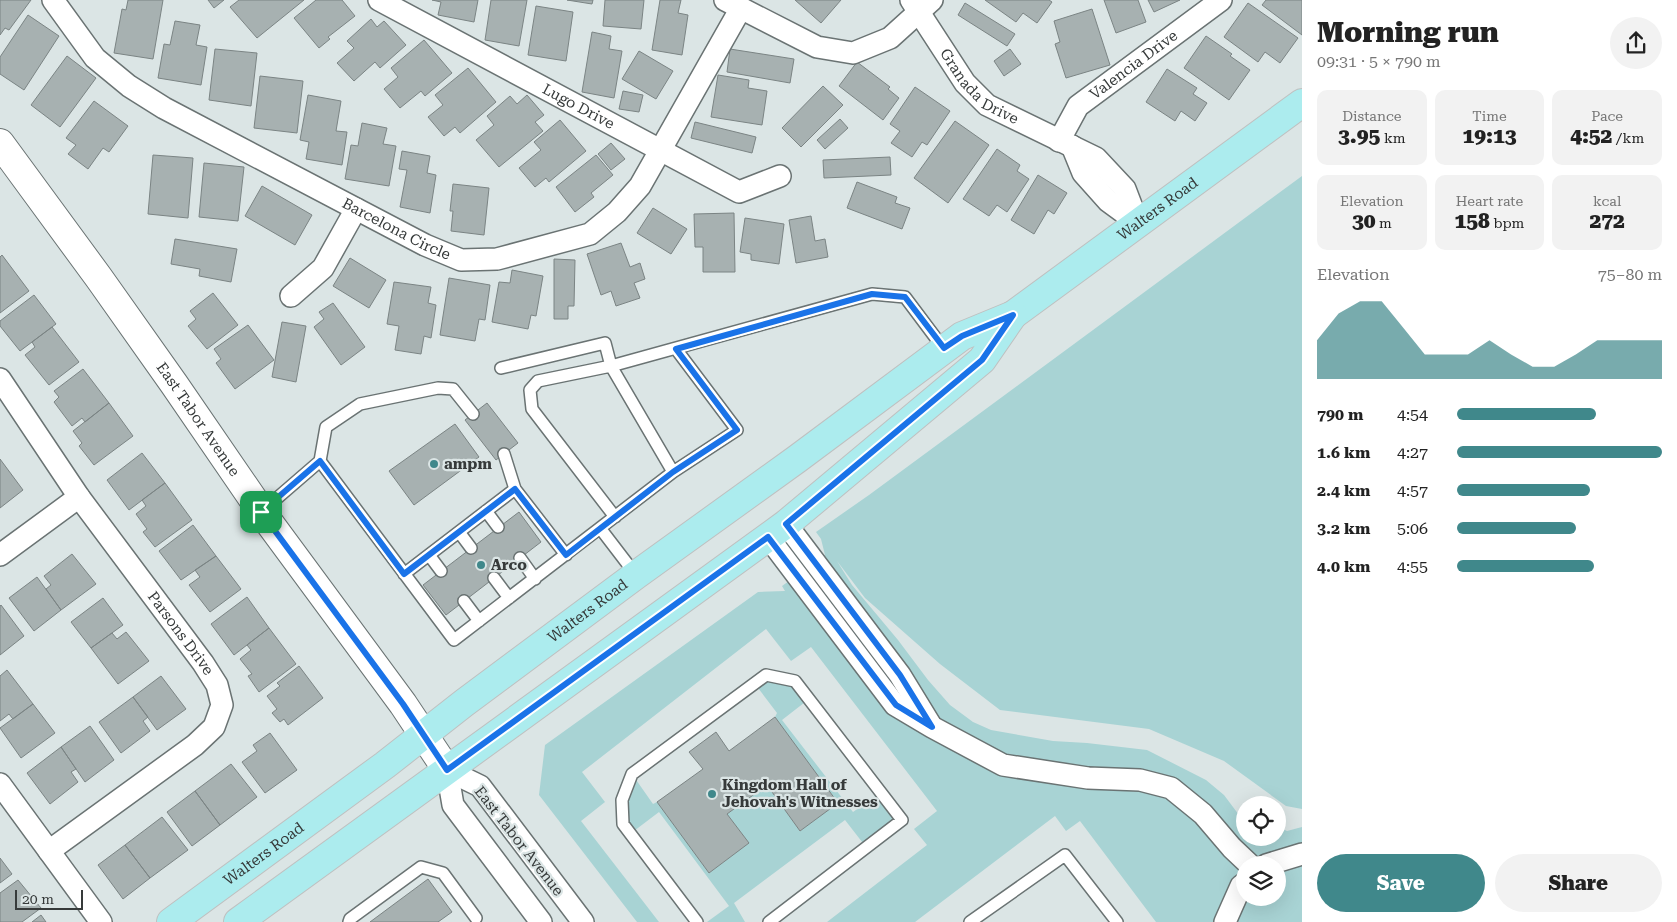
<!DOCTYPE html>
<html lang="en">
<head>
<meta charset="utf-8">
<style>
	:root { --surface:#fff; --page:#f2f2f2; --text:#222; --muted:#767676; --accent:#40888b }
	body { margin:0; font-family:"Roboto Serif",serif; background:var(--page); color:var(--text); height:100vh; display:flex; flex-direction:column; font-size:19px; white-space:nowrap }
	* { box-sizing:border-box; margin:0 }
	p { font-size:16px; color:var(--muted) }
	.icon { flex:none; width:28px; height:28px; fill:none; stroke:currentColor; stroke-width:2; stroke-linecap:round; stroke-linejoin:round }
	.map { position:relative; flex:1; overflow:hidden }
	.side { display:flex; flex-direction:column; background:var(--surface); width:375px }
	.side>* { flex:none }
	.buttons { position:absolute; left:1236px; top:796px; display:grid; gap:10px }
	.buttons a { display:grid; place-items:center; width:50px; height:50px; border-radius:50%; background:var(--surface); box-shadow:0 5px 20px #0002; font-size:25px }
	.scale { position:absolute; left:15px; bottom:12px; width:68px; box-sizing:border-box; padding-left:5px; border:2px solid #363a3a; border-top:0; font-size:14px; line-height:18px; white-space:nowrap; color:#363a3a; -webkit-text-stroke:4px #dbe5e5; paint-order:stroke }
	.pin { position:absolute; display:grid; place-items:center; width:42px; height:42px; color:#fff; margin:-21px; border-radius:10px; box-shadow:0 2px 8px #0006 }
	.round { display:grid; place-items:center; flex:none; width:52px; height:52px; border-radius:26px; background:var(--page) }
	.summary { display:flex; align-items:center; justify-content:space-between; height:85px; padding:0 15px }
	h1 { font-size:28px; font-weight:800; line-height:38px }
	.stats { display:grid; grid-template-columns:repeat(3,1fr); gap:8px; height:85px; padding:5px 15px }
	.stats div { display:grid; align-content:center; border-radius:10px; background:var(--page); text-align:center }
	.stats b { font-size:21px; font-weight:800 }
	.stats small { font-size:14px; font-weight:400 }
	.stats p { font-size:14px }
	.chart { height:140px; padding:10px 15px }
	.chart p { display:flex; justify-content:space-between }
	.chart svg { width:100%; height:90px; margin-top:5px; fill:var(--accent); opacity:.7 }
	.action { display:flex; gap:10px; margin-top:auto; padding:10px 15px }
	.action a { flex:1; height:58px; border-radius:30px; background:var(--accent); color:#fff; font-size:20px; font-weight:800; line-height:58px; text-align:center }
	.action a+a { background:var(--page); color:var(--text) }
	ul { padding:0 15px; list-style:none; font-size:16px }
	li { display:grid; grid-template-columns:80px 60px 1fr; align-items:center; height:38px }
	li i { height:12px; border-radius:6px; background:var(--accent) }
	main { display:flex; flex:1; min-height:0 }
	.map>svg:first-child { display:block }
	.green { fill:#a8d3d4; fill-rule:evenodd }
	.building { fill:#a7b1b1; stroke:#7b8484 }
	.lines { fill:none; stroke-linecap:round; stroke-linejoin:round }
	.service-casing { stroke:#6a7373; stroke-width:14 }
	.minor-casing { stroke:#6a7373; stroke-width:24 }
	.secondary-casing { stroke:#6a7373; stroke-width:30 }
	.primary-casing { stroke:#bfc0c0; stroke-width:30 }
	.service { stroke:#fff; stroke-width:11 }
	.minor { stroke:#fff; stroke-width:21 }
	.secondary { stroke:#fff; stroke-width:28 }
	.primary { stroke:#acecee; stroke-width:28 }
	.route-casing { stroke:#fff; stroke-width:10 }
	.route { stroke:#1a73e8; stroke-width:6 }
	.poi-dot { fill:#40888b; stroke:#dbe5e5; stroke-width:2 }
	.labels { text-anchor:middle; stroke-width:4.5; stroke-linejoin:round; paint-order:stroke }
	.street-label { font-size:15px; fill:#363a3a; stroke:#dbe5e5 }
	.poi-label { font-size:15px; font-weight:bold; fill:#363a3a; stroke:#dbe5e5; text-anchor:start }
</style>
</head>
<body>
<main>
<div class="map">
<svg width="1302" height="922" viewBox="0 0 1302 922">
	<rect width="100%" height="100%" fill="#dbe5e5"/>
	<path class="green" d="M 1302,176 L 1302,809 L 1286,806 L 1224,761 L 1149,729 L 1000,710 L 940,664 L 865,598 L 837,561 L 852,585 L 898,640 L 928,680 L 950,705 L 973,722 L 991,730 L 1053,741 L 1087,743 L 1147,750 L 1206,780 L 1224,795 L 1239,815 L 1245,820 L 1245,838 L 1278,838 L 1278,827 L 1287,831 L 1302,827 L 1302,922 L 1156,922 L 1080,821 L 1066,831 L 1055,816 L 915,922 L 827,922 L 927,845 L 914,829 L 937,811 L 811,647 L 791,661 L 766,629 L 582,772 L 605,802 L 581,821 L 659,922 L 637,922 L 539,795 L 545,745 L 758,592 L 785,591 L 782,586 L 825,555 L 821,539 L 816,532 L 869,495 ZM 1245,865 L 1278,865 L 1278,898 L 1245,898 Z
		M 766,675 L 795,681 L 809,699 L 782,720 L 853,812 L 881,792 L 902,820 L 866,847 L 845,820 L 734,903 L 745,922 L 707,922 L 729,906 L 659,812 L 630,834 L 623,824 L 632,774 L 653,804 L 657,802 L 709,873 L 749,843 L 727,814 L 767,785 L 800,831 L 838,803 L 775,717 L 777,713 L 755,684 Z"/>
	<path class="building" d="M 0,0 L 31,0 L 9,30 L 5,28 L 0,35 Z
		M 128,0 L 163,0 L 153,59 L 114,53 L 122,9 L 126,10 Z
		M 208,0 L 224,0 L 214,8 Z
		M 239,0 L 304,0 L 257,38 L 230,7 Z
		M 316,0 L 342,0 L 355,16 L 328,37 L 330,39 L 319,48 L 294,18 Z
		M 432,0 L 478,0 L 474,22 L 438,15 L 441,2 Z
		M 491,0 L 527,0 L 519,46 L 485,40 Z
		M 567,0 L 593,0 L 592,4 Z
		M 605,0 L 644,0 L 641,29 L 603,26 Z
		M 660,0 L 681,0 L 678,13 L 688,15 L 682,55 L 652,50 Z
		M 795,0 L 841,0 L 821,23 Z
		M 985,0 L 1049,0 L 1052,2 L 1037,23 L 1023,13 L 1016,22 Z
		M 1104,0 L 1138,0 L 1146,22 L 1116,33 Z
		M 1148,0 L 1180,0 L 1154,12 Z
		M 1266,0 L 1302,0 L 1302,35 L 1262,5 Z
		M 965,3 L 1015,34 L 1007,46 L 958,15 Z
		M 1248,3 L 1298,38 L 1280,63 L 1265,52 L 1258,62 L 1224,37 Z
		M 536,6 L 573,12 L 566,61 L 528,55 Z
		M 1092,9 L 1110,65 L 1066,78 L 1055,44 L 1060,42 L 1054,21 Z
		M 28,15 L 59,36 L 24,90 L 0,74 L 0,57 Z
		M 371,19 L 377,27 L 384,21 L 406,45 L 380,68 L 375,62 L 354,81 L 337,63 L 354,48 L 347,41 Z
		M 175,21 L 200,25 L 196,45 L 207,47 L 201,85 L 158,78 L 164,44 L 170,45 Z
		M 592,32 L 611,36 L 609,49 L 622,51 L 614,98 L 582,92 Z
		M 1206,36 L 1232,54 L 1230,56 L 1250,70 L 1229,100 L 1184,68 Z
		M 424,40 L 452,73 L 425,96 L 421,91 L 400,108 L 384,89 L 398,77 L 391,68 Z
		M 215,49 L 257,53 L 251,106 L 209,100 Z
		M 730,49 L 794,59 L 790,83 L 727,72 Z
		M 1010,49 L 1021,64 L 1004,76 L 994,61 Z
		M 639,51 L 673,71 L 656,99 L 622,79 Z
		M 67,56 L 96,78 L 60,127 L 31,105 Z
		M 857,62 L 890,87 L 888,89 L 899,98 L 883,120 L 839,86 Z
		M 468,68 L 496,102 L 460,133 L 455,127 L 444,136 L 428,117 L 443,105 L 435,95 Z
		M 1167,69 L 1197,88 L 1193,94 L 1207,103 L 1195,121 L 1181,111 L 1175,121 L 1146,102 Z
		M 718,75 L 749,80 L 748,88 L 767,91 L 762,125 L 711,117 Z
		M 260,76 L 303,81 L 297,133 L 254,128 Z
		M 823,86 L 843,105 L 801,147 L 782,128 Z
		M 915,87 L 950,111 L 927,145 L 922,142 L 912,157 L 891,143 L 900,131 L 890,124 Z
		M 623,91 L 643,95 L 639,112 L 619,109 Z
		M 308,95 L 341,101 L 336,131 L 347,132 L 342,165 L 306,159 L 309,142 L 300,140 Z
		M 527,95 L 544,115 L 535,122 L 543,131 L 499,167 L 476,140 L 494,125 L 487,116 L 510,96 L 517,104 Z
		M 94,101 L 128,126 L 109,152 L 103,148 L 88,169 L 68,154 L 76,145 L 66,138 Z
		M 840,119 L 848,128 L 825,149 L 817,140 Z
		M 560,120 L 586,151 L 549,182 L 546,178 L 535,187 L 519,168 L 541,150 L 534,142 Z
		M 955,121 L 989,145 L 948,203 L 914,178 Z
		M 695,122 L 756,137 L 752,153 L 691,138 Z
		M 362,123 L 387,128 L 383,144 L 396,146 L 389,186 L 345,179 L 351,145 L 358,146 Z
		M 611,143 L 625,159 L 611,170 L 598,154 Z
		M 997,149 L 1020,165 L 1017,171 L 1029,179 L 1007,212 L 997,205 L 989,216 L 963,199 Z
		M 402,151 L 430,156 L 427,173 L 436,175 L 430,213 L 400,207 L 407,170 L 399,169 Z
		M 153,155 L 193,158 L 188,218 L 148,214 Z
		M 596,155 L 613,175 L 591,193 L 594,197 L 575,212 L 556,187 Z
		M 890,157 L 891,175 L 824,178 L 823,160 Z
		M 204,163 L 244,167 L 238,221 L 199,217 Z
		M 1038,175 L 1067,193 L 1054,214 L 1048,210 L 1034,234 L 1011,220 Z
		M 857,182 L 897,197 L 895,203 L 910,208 L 902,229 L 847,208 Z
		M 453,184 L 489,188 L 484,235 L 451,231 L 453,211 L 450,211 Z
		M 262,186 L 312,215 L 295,245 L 245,216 Z
		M 653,208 L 687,229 L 671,254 L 637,233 Z
		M 734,213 L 735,272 L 703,272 L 703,247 L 695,247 L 694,214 Z
		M 811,216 L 815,241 L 825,239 L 828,257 L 796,263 L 789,220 Z
		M 745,218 L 784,224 L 779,264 L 751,260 L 751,254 L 740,252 Z
		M 175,239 L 237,249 L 231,282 L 199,276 L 200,269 L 171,264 Z
		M 621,243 L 630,267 L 640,263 L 645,279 L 634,283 L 640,298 L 616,306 L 611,291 L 601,295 L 587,254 Z
		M 2,255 L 29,291 L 0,313 L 0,257 Z
		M 350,258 L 386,280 L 369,308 L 333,286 Z
		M 554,259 L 575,260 L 574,306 L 568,306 L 568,319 L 554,319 Z
		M 512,270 L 543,276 L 536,316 L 531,315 L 528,329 L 492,322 L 499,282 L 510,283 Z
		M 449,278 L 490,285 L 485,320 L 479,319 L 475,341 L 440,335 Z
		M 394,282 L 431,287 L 428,303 L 436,305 L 431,338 L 424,336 L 421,354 L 395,350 L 399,326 L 387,324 Z
		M 213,293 L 238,325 L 207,349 L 188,326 L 196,319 L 190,311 Z
		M 34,295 L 56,324 L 20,351 L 0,326 L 0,321 Z
		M 333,303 L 365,347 L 341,365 L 314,327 L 324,319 L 319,312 Z
		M 282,322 L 306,326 L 296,382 L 272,377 Z
		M 248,325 L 274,360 L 235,389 L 216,363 L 221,359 L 214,349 Z
		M 52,327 L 79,362 L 49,385 L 25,355 L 35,347 L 32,342 Z
		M 83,369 L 109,403 L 85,422 L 82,418 L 72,426 L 54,402 L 59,397 L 54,391 Z
		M 109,403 L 133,436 L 94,465 L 79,446 L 82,443 L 73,431 Z
		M 487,403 L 518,443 L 496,460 L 465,420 Z
		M 455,424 L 479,457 L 414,505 L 389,471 Z
		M 142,453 L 165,483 L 129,510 L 107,480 Z
		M 0,459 L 23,490 L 0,508 Z
		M 165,483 L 192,520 L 155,547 L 143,532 L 147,529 L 136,514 L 146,506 L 142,500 Z
		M 519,512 L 541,542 L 446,615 L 423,585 Z
		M 193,525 L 216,556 L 181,580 L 159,551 Z
		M 72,554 L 96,584 L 61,610 L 46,589 L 51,585 L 44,576 Z
		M 216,556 L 241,589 L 210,612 L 189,585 L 200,577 L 195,570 Z
		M 37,577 L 61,610 L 34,631 L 9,598 Z
		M 247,597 L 269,628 L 234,655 L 211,624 Z
		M 103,598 L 123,625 L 91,648 L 71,622 Z
		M 1,605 L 24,636 L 0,655 L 0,606 Z
		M 269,628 L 296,664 L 259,692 L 248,676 L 252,674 L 240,659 L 251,650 L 247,645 Z
		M 126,632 L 149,661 L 118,684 L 91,648 L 112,633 L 117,639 Z
		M 299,666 L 323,698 L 288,725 L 284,719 L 280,722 L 272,713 L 277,709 L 267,696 L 280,686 L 277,683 Z
		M 7,670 L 33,704 L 13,719 L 9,714 L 0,721 L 0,676 Z
		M 161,676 L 186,709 L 157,730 L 133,697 Z
		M 133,697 L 148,717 L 143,721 L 150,731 L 121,753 L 99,722 Z
		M 33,704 L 55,733 L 21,758 L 0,728 Z
		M 775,717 L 838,803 L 800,831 L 767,785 L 727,814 L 749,843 L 709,873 L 657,802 L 703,769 L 689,752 L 716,732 L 729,751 Z
		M 90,726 L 114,760 L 85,782 L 61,747 Z
		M 270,733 L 297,770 L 265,793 L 242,762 L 257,751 L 253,745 Z
		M 61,747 L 76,769 L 71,772 L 78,782 L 50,804 L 27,773 Z
		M 231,764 L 257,797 L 220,825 L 195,791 Z
		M 195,791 L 220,825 L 192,846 L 167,812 Z
		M 162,817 L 188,850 L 150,878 L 125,845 Z
		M 125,845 L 150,878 L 123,899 L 98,865 Z
		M 0,858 L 12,874 L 0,883 Z
		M 428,879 L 452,912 L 438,922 L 370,922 Z
		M 18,880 L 41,908 L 22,922 L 0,922 L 0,893 Z
		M 41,915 L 46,922 L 32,922 Z"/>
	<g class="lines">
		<g class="service-casing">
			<path id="service" d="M 676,349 L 737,430 L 673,472 L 611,366 L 872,294 L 905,297 L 944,349
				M 501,368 L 605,343 L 611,366 L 538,381 L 530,390 L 532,409 L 615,517
				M 504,454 L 515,489
				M 320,461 L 454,640 L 600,528 L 636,575
				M 486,511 L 498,527
				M 261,512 L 320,461 L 326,427 L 360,404 L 438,388 L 453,389 L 473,414
				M 600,528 L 673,472
				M 459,532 L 471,548
				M 429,555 L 441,571
				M 520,558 L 535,579
				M 404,574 L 515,489 L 566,555
				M 494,578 L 509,598
				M 464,601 L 479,621
				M 349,922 L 350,919 L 421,867 L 443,873 L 476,918
				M 697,922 L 623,824 L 622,800 L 632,774 L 766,675 L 795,681 L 902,820 L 769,922
				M 970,922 L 1065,855 L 1117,922"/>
		</g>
		<g class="minor-casing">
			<g id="minor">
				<path id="s1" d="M 53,0 L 95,58 L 129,86 L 164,108 L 425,245 L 461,260 L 497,259 L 590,234 L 617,212 L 640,186 L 741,8"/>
				<path id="s2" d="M 379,0 L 739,192 L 780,176"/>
				<path d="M 725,0 L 817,47 L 853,53 L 890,38 L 932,0"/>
				<path id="s3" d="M 911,0 L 965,83 L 987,105 L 1096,158 L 1125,189 L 1138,223"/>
				<path id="s4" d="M 1059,141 L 1078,106 L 1221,0"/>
				<path d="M 1072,146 L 1083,173 L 1108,201 L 1138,223"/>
				<path d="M 291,296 L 323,268 L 356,209"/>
				<path id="s5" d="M 0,379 L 79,497 L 203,663 L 217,685 L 222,705 L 214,727 L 195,745 L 49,851"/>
				<path d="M 786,524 L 900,675 L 930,724"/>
				<path d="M 768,537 L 895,705 L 932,727 L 1003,765 L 1088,778 L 1140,780 L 1171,788 L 1203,814 L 1232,848 L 1250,865"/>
				<path d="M 0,555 L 79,497"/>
				<path d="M 447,770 L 480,786 L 583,922"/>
				<path d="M 447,770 L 453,805 L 541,922"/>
				<path d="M 0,784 L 101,922"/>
				<path d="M 1266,865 L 1302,854"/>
				<path d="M 1225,922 L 1241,886 L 1245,883"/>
			</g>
		</g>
		<g class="secondary-casing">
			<g id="secondary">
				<path id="s6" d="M 0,143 L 99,278 L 174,384 L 268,521 L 403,704 L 447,770"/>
			</g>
		</g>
		<g class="primary-casing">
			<g id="primary">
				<path id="s7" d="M 171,922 L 385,765 L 464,703 L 636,575 L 797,459 L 962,336 L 1013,315 L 1302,103"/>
				<path d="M 238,922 L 786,524 L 982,360 L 1013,315"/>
			</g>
		</g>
		<use href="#service" class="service"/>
		<use href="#minor" class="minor"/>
		<use href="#secondary" class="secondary"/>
		<use href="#primary" class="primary"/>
	</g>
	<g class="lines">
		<g class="route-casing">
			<path id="route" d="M 872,294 L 905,297 L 944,348 L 962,336 L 1013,315 L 982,360 L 786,524 L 900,675 L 932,727 L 896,705 L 768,537 L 447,770 L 403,704 L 261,512 L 320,461 L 404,574 L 515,489 L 566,555 L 673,472 L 737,430 L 676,349 Z"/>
		</g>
		<use href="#route" class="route"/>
	</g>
	<g class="poi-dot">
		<circle cx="434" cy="464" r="5"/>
		<circle cx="481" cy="565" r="5"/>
		<circle cx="712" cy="794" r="5"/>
	</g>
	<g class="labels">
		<g class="street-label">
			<text dy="5" stroke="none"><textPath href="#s4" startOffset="109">Valencia Drive</textPath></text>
			<text dy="5" stroke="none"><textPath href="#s3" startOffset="112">Granada Drive</textPath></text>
			<text dy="5" stroke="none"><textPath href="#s2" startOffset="226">Lugo Drive</textPath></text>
			<text dy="5" stroke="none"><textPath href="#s7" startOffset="1219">Walters Road</textPath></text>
			<text dy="5" stroke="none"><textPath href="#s1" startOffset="419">Barcelona Circle</textPath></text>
			<text dy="5" stroke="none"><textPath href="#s6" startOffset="340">East Tabor Avenue</textPath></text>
			<text dy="5" stroke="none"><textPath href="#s7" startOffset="520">Walters Road</textPath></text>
			<text dy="5" stroke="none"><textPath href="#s5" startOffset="312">Parsons Drive</textPath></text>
			<text transform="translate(519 841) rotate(52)" y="5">East Tabor Avenue</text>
			<text dy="5" stroke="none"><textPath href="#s7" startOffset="115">Walters Road</textPath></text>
		</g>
		<g class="poi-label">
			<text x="444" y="469">ampm</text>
			<text x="491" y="570">Arco</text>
			<text x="722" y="790">Kingdom Hall of<tspan x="722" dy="17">Jehovah's Witnesses</tspan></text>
		</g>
	</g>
</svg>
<div class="buttons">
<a><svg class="icon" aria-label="locate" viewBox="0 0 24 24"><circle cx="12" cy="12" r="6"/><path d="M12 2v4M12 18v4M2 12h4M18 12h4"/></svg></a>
<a><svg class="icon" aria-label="layers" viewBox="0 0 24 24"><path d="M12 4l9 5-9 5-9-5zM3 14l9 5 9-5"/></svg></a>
</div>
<div class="scale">20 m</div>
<div class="pin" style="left:261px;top:512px;background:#1e9e55"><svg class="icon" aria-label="arrive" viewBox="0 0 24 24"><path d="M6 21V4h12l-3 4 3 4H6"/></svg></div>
</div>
<section class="side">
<div class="summary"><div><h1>Morning run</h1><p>09:31 · 5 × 790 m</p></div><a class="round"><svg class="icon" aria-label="share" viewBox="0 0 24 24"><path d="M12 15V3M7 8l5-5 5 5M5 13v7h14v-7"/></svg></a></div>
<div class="stats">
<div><p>Distance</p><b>3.95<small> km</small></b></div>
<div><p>Time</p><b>19:13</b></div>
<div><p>Pace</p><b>4:52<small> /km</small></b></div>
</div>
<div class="stats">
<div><p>Elevation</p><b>30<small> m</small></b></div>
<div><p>Heart rate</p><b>158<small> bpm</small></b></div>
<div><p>kcal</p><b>272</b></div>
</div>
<div class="chart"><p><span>Elevation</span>75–80 m</p>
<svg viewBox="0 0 160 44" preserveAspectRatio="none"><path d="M0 44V25L10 12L20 6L30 6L40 19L50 32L60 32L70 32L80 25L90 32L100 38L110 38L120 32L130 25L140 25L150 25L160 25V44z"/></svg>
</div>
<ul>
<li><b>790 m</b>4:54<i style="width:68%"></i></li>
<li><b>1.6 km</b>4:27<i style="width:100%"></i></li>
<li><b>2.4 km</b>4:57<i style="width:65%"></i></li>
<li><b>3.2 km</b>5:06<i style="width:58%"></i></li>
<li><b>4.0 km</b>4:55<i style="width:67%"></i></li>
</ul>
<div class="action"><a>Save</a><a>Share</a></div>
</section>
</main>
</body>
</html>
